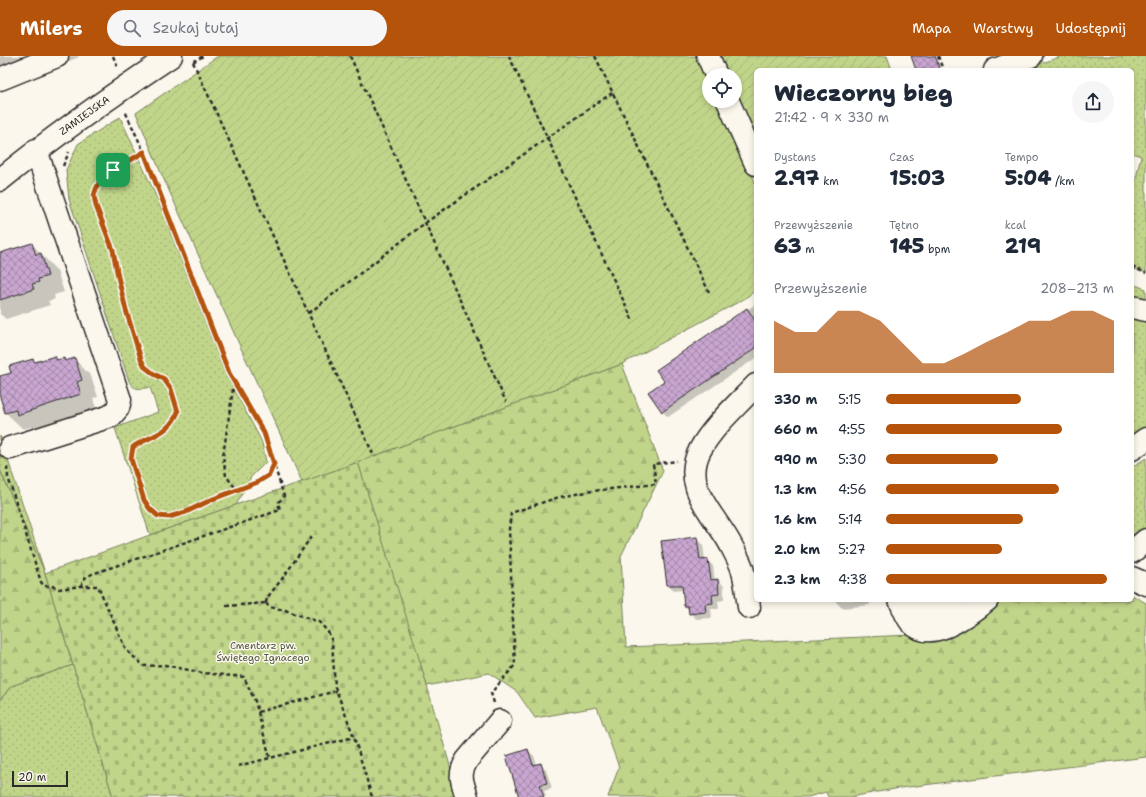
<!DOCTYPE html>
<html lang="pl">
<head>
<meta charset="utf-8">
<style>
	:root { --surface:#fff; --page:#f6f6f7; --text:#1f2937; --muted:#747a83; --accent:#b45309 }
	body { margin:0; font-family:"Shantell Sans",sans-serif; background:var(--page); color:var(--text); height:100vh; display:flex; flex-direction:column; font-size:15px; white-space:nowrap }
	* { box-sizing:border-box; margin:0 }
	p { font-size:13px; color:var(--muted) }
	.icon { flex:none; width:22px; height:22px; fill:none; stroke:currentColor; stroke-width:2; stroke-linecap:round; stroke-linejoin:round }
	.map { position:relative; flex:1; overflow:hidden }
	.panel { position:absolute; left:754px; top:12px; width:380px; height:534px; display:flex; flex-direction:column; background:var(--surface); border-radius:6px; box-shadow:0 2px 6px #0003 }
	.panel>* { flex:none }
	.controls { position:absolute; left:702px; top:12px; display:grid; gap:8px }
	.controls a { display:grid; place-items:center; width:40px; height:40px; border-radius:50%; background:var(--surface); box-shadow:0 2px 6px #0003; font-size:20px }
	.scale { position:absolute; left:12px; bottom:10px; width:56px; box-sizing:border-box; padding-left:4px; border:2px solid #2b2b2b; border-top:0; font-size:11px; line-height:14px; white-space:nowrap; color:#2b2b2b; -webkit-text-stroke:3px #fbf7ec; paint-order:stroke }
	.pin { position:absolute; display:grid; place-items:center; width:34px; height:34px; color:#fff; margin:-17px; border-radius:8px; box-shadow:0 2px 6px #0006 }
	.round { display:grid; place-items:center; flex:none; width:42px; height:42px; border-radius:21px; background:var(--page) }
	.overview { display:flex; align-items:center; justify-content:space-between; height:68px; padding:0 20px }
	h1 { font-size:22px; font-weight:800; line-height:30px }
	.metrics { display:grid; grid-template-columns:repeat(3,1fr); gap:6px; height:68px; padding:4px 20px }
	.metrics div { display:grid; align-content:center }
	.metrics b { font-size:20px; font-weight:800 }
	.metrics small { font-size:11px; font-weight:400 }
	.metrics p { font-size:11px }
	.chart { height:112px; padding:8px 20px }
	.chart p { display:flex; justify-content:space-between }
	.chart svg { width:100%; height:72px; margin-top:4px; fill:var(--accent); opacity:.7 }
	ul { padding:0 20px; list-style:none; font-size:13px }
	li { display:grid; grid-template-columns:64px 48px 1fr; align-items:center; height:30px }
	li i { height:10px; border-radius:5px; background:var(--accent) }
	header { display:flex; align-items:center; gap:24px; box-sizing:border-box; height:56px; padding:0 20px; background:var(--accent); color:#fff }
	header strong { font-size:19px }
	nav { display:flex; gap:22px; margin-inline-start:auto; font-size:14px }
	.search { width:280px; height:36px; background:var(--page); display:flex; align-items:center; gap:10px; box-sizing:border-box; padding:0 14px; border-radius:22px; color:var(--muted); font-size:15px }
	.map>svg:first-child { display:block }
	.grass { fill:url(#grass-dots); stroke:#76805a }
	.forest { fill:url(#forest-firs); stroke:#76805a }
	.cemetery { fill:url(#cemetery-stones); stroke:#76805a }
	.garden { fill:url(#garden-furrows); stroke:#76805a }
	.shadow { fill:#0003 }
	.building { fill:url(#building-cross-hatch); stroke:#2b2b2b }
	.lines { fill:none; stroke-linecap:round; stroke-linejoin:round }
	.minor-casing { stroke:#2b2b2b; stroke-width:25 }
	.path { stroke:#2b2b2b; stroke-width:2.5; stroke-dasharray:4 3; stroke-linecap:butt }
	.minor { stroke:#fbf7ec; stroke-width:22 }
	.route-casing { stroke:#fff; stroke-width:8 }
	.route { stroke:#b45309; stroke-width:5 }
	.labels { text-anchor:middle; stroke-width:3; stroke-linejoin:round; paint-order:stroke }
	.street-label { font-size:10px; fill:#2b2b2b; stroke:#fbf7ec }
	.park-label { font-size:10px; fill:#505643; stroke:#fbf7ec }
</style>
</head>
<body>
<header>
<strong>Milers</strong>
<div class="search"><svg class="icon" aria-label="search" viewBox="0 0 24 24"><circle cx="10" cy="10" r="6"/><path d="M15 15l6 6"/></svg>Szukaj tutaj</div>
<nav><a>Mapa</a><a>Warstwy</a><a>Udostępnij</a></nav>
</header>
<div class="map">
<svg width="1146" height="741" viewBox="0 0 1146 741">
	<defs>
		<pattern id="grass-dots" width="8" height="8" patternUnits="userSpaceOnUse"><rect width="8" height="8" fill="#c1d58a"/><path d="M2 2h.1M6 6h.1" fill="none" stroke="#a6b777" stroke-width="1.8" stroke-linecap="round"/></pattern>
		<pattern id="forest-firs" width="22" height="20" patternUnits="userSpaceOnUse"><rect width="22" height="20" fill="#c1d58a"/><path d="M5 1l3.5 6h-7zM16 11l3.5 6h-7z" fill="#a6b777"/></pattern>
		<pattern id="cemetery-stones" width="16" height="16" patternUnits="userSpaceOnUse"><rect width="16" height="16" fill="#c1d58a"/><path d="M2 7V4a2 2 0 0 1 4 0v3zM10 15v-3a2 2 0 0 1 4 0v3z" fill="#a6b777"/></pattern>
		<pattern id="garden-furrows" width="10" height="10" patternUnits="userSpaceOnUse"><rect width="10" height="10" fill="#c1d58a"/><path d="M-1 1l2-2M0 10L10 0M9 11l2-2" fill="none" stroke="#a6b777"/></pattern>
		<pattern id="building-cross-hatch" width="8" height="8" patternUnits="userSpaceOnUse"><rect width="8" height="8" fill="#c8a6d0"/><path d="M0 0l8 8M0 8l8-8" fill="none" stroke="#a387a9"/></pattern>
	</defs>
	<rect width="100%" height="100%" fill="#fbf7ec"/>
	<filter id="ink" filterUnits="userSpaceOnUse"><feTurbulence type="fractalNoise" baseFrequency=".025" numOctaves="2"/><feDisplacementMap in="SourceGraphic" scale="8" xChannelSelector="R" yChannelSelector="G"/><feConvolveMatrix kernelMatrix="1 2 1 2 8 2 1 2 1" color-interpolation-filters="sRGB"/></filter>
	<g filter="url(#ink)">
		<path class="grass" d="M 1062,0 L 1146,0 L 1146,217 L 1132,212 L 1132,140 L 1141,100 L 1132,97 L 1132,14 L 1033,14 L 1032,11 Z
			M 120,61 L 158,144 L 225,316 L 262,386 L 266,406 L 251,421 L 236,449 L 150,479 L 115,372 L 158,356 L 150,331 C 141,333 134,335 129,325 L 69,143 L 66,114 L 78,88 Z
			M 1132,228 L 1146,233 L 1146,390 L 1132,400 Z
			M 0,380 L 45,517 L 0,414 Z
			M 1146,402 L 1146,477 L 1132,489 L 1132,411 Z
			M 73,609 L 113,741 L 0,741 L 0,644 L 11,630 Z"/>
		<path class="forest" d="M 622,308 L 663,415 L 621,500 L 626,591 L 912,579 L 959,574 L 1004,544 L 1132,544 L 1132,539 L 1146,547 L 1146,701 L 900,732 L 850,741 L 828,741 L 826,736 L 808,741 L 608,741 L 619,711 L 597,651 L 535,662 L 517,636 L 489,617 L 427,630 L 358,406 Z
			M 0,414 L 45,517 L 73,609 L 11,630 L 0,644 Z"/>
		<path class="cemetery" d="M 358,406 L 416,592 L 459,741 L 113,741 L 45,517 L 150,479 Z"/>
		<path class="garden" d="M 218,0 L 699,0 L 709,23 L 709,45 L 719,45 L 756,128 L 756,234 L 744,243 L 622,308 L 358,406 L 302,426 L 161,117 L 136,57 Z
			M 716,0 L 887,0 L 892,14 L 756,14 L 756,91 L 735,43 L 735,19 L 724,19 Z"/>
		<path class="shadow" d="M 0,0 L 78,0 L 79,1 L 12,28 L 0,28 Z
			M 912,0 L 936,0 L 941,14 L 917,14 Z
			M 32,188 L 57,215 L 64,236 L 54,239 L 55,243 L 48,245 L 50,249 L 6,263 L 0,258 L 0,198 Z
			M 756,248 L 756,302 L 668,361 L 662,355 L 665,325 L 657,314 Z
			M 55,301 L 59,305 L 63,303 L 66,306 L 74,303 L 91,320 L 98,341 L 93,342 L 97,355 L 35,375 L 31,371 L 23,373 L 6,357 L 0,338 L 0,321 L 12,317 L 33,304 L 37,307 Z
			M 697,482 L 703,489 L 705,504 L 707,504 L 713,510 L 715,525 L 718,524 L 724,530 L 724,544 L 718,545 L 719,553 L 711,553 L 712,562 L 696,563 L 685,550 L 684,534 L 674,535 L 668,528 Z
			M 836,544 L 869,544 L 870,549 L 842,552 L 836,546 Z
			M 528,694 L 534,700 L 537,709 L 540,708 L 546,714 L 552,732 L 544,735 L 546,741 L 520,741 Z"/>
		<path class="building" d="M 911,0 L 935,0 L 940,14 L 916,14 Z
			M 32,187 L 36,199 L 41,197 L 48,220 L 38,223 L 39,226 L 32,228 L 34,233 L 0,244 L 0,197 Z
			M 747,252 L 756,266 L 756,292 L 662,356 L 648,336 L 664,325 L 656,314 Z
			M 55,300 L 57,304 L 64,302 L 65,305 L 75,302 L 82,324 L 77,326 L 81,338 L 17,359 L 16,354 L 5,357 L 0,341 L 0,320 L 11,317 L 9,310 L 33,303 L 35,306 Z
			M 697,481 L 700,504 L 708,503 L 711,524 L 718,523 L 719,538 L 712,539 L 713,547 L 705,548 L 706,556 L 689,558 L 688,550 L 684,550 L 682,529 L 667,529 L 661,485 Z
			M 528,693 L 533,709 L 541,707 L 547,727 L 540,729 L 544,741 L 519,741 L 506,700 Z"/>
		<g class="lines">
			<g class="minor-casing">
				<path id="minor" d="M 708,0 L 716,19
					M 995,14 L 1031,0
					M 0,23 L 57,0
					M 728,45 L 756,108
					M 0,124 C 55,79 112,39 171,0
					M 1132,251 L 1146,254
					M 10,392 L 111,360 L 118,352 L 120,344 L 36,94
					M 1132,393 L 1146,383
					M 1132,496 L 1146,484
					M 1132,522 L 1146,528
					M 900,544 C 903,551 906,560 911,566 C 932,589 969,557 987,544
					M 919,544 L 920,558 C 936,557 942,555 954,544
					M 749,551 C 747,539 746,524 742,512 C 740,506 736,499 733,493 C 718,461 680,433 700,394 C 712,371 739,347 756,329
					M 467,741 C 462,725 458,719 467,704 L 500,665"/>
			</g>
			<path class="path" d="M 113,0 L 118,12
				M 350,0 L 506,346
				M 509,0 L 633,265
				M 595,0 L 709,236
				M 938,0 L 943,14
				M 193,6 L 373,398
				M 193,6 L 203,0
				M 144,96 L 113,114 L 102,121 L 96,133 L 94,140 L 96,150 L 113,194 L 118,221 L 126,254 L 141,303 L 145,311 L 154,318 L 164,323 L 171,333 L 178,356 L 174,367 L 163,376 L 133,391 L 131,403 L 144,443 L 150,453 L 158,460 L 169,461 L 186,456 L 213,443 L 258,426 L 269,419 L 274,408
				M 63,110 L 69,96
				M 1132,211 L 1146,217
				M 309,257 L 425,167 L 612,37
				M 234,326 L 223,400 L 226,420 L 237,434
				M 7,411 L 8,421 L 41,526 L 44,530 L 52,530 L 59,533 L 81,530 L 98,530 L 126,594 L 144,610 L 165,609 L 203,617 L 244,621 L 255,645 L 270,702
				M 81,530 L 85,522 L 92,518 L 280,454 L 278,446 L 282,443 L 284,440 L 264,377 L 229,317 L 144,96 L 125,55
				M 266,547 L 269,551 L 285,554 L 319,566 L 328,576 L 332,585 L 335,631 L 354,681 L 372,741
				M 266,547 L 267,542 L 285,519 L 311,481
				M 226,550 L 266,547
				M 494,647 L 491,637 L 515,609 L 509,473 L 511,457 L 559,441 L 592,435 L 656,428 L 653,408 L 677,405
				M 258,656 L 336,635
				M 238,710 L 354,681"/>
			<use href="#minor" class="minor"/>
		</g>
	</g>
	<g class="lines" filter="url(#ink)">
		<g class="route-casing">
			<path id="route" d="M 144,96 L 229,317 L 264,377 L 274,408 L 269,419 L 258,426 L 213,443 L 186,456 L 169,461 L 158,460 L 150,453 L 144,444 L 131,403 L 133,391 C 151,379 168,379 178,356 L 171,333 L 164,323 L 154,318 L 145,311 L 141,303 L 126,254 L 118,221 L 113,194 L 96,150 L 94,140 L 96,133 L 102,121 Z"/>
		</g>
		<use href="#route" class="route"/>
	</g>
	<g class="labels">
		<g class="street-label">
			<text transform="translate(84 59) rotate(-36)" y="4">ZAMIEJSKA</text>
		</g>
		<g class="park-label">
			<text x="263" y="593">Cmentarz pw.<tspan x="263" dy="12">Świętego Ignacego</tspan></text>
		</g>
	</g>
</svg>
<div class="controls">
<a><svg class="icon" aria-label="locate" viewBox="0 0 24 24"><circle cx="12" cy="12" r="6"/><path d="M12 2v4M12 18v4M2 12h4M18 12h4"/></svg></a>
</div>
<div class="scale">20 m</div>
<div class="pin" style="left:113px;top:114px;background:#1e9e55"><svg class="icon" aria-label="arrive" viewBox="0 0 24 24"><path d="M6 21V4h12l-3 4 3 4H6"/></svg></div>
<section class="panel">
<div class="overview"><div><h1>Wieczorny bieg</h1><p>21:42 · 9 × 330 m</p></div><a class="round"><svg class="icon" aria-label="share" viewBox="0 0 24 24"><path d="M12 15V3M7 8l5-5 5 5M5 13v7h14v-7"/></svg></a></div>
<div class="metrics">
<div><p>Dystans</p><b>2.97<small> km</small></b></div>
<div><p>Czas</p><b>15:03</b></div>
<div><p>Tempo</p><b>5:04<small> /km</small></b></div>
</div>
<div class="metrics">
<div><p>Przewyższenie</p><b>63<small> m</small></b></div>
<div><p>Tętno</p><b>145<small> bpm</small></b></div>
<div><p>kcal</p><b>219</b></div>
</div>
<div class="chart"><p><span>Przewyższenie</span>208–213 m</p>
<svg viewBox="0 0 160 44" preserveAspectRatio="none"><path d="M0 44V12L10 19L20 19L30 6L40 6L50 12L60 25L70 38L80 38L90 32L100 25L110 19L120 12L130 12L140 6L150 6L160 12V44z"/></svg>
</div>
<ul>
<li><b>330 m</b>5:15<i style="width:59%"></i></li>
<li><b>660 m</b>4:55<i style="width:77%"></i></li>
<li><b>990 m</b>5:30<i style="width:49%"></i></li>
<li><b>1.3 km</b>4:56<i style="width:76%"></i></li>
<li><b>1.6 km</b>5:14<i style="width:60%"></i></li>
<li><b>2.0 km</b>5:27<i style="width:51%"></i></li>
<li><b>2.3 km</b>4:38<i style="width:97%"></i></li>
</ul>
</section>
</div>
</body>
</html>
